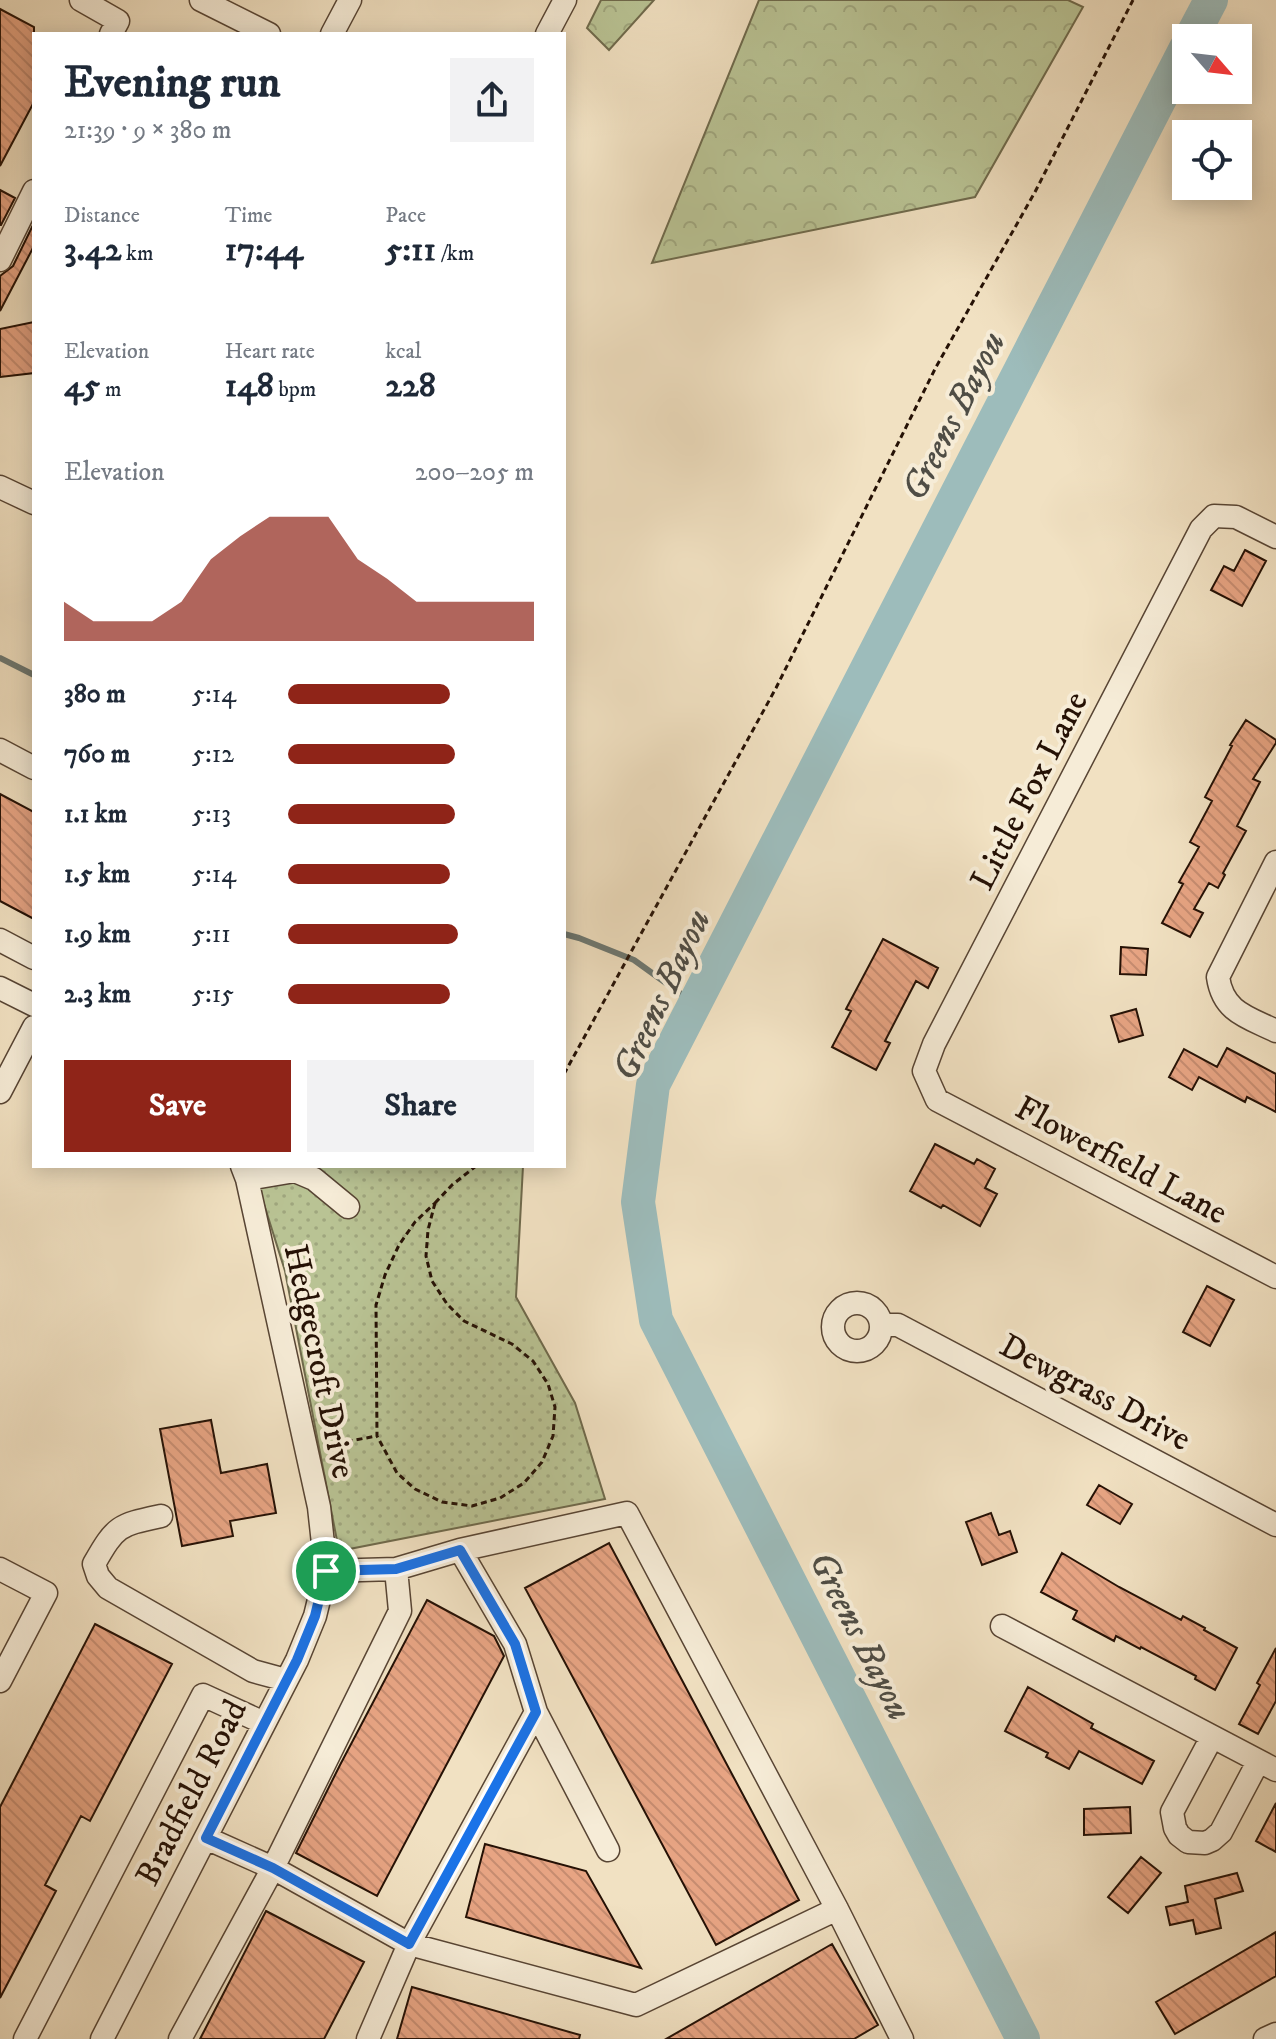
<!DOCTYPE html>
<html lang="en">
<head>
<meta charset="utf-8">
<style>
	:root { --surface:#fff; --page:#f2f2f3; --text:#1f2937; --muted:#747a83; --accent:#8f2418 }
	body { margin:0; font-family:"IM FELL DW Pica",serif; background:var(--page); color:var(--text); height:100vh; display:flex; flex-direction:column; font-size:30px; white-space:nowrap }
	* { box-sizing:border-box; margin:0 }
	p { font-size:26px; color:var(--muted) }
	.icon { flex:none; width:44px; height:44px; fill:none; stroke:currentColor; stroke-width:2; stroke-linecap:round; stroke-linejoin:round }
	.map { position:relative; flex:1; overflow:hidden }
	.panel { position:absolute; left:32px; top:32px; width:534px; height:1136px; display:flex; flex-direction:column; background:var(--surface); border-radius:0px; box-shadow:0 4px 20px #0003 }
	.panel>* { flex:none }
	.needle { width:52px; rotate:118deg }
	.buttons { position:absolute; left:1172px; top:24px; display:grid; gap:16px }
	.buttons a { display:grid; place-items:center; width:80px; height:80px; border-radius:0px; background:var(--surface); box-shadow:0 4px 20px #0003; font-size:40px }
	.pin { position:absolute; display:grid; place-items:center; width:68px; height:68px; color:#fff; margin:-34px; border:4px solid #fff; border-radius:50%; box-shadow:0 2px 8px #0007 }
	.round { display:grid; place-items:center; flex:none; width:84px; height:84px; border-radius:0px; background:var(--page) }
	.summary { display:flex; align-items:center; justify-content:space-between; height:136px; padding:0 32px }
	h1 { font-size:44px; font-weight:800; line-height:60px }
	.metrics { display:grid; grid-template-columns:repeat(3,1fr); gap:12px; height:136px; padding:8px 32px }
	.metrics div { display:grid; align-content:center }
	.metrics b { font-size:34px; font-weight:800 }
	.metrics small { font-size:22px; font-weight:400 }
	.metrics p { font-size:22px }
	.chart { height:224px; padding:16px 32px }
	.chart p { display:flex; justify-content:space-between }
	.chart svg { width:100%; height:144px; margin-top:8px; fill:var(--accent); opacity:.7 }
	.button { display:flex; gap:16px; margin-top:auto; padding:16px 32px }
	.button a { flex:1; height:92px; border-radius:0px; background:var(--accent); color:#fff; font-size:32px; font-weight:800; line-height:92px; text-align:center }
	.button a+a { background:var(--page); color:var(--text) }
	ul { padding:0 32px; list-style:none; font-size:26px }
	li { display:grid; grid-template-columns:128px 96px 1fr; align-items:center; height:60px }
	li i { height:20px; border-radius:10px; background:var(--accent) }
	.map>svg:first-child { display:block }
	.forest { fill:url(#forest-crowns); stroke:#6f6a4c; stroke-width:2 }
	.park { fill:url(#park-dots); stroke:#6f6a4c; stroke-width:2 }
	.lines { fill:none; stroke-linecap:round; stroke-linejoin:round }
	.stream { stroke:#6d7872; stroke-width:6 }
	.river { stroke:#9dbcbb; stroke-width:34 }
	.building { fill:url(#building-back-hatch); stroke:#251105; stroke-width:2 }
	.minor-casing { stroke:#584534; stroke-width:25 }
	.path { stroke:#251105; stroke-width:3; stroke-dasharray:6 4; stroke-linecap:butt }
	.minor { stroke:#f6ecd7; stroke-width:22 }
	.route-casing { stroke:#fff; stroke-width:16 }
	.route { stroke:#1a73e8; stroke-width:10 }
	.labels { text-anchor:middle; stroke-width:8; stroke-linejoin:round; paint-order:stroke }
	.street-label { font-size:34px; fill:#251105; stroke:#f6ecd7 }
	.water-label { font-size:36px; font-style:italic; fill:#4f4d45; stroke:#f6ecd7 }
</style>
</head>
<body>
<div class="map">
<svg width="1276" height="2039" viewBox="0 0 1276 2039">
	<defs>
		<pattern id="forest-crowns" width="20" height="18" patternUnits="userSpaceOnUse" patternTransform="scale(2)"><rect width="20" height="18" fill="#b9c394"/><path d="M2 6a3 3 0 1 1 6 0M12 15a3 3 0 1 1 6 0" fill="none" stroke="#9fa67e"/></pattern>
		<pattern id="park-dots" width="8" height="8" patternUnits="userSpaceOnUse" patternTransform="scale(2)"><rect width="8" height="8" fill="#b9c394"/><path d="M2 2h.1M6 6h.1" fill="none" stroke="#9fa67e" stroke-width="1.8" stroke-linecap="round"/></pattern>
		<pattern id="building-back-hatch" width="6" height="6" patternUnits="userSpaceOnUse" patternTransform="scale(2)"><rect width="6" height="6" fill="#e7a483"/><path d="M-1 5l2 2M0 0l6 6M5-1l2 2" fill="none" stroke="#c68c70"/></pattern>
	</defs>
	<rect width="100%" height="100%" fill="#f1e1c2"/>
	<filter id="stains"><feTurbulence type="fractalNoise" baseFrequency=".0025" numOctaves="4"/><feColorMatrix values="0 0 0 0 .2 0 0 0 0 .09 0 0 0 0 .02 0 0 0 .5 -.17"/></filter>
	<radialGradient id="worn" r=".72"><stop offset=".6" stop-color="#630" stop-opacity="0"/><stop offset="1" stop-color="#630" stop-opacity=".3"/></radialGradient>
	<path class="forest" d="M 601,0 L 654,0 L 609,50 L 587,28 Z
		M 759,0 L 1068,0 L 1083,7 L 975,197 L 652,263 Z"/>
	<path class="park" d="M 252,1166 L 523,1166 L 516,1297 L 575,1403 L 605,1499 L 339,1551 L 285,1271 Z"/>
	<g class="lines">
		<path class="stream" d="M 0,658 L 34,675
			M 564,934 L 579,938 L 634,960 L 695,1004"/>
		<path class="river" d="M 1191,38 L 1211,0
			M 1023,2039 L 656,1320 L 638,1202 L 653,1085 L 1186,48"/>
	</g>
	<path class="building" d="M 0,9 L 34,27 L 34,102 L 0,166 Z
		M 0,190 L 15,198 L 1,225 L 0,225 Z
		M 34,223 L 34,246 L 0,311 L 0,276 L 13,266 Z
		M 34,322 L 34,373 L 0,377 L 0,329 Z
		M 1245,550 L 1266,561 L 1242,606 L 1211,590 L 1224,566 L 1234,571 Z
		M 1246,720 L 1276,740 L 1276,743 L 1253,779 L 1260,782 L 1237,826 L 1246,831 L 1223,873 L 1225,875 L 1218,888 L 1209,883 L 1194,909 L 1203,913 L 1190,937 L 1162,923 L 1183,884 L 1179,882 L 1199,847 L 1190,842 L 1212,801 L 1205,797 L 1232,746 L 1230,745 Z
		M 0,794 L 34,812 L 34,919 L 0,901 Z
		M 883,939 L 938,968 L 928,988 L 916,981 L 885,1041 L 890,1043 L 876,1070 L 832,1047 L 851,1011 L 846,1009 Z
		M 1121,947 L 1148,949 L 1146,975 L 1120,974 Z
		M 1136,1009 L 1143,1035 L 1119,1042 L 1111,1016 Z
		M 1227,1048 L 1276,1074 L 1276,1112 L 1247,1097 L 1245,1102 L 1199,1077 L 1192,1090 L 1169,1077 L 1184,1049 L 1217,1067 Z
		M 935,1144 L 974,1164 L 977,1159 L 995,1169 L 985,1188 L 997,1194 L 980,1226 L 943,1205 L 941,1208 L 910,1191 Z
		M 1207,1286 L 1234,1300 L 1210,1346 L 1183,1332 Z
		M 211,1420 L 221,1473 L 267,1464 L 276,1513 L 230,1521 L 233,1536 L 182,1546 L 160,1429 Z
		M 1099,1485 L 1132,1504 L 1120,1524 L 1087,1505 Z
		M 991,1513 L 999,1535 L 1010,1531 L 1017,1552 L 982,1565 L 966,1522 Z
		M 609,1543 L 799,1900 L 716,1945 L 525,1588 Z
		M 1062,1553 L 1119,1587 L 1181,1620 L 1183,1616 L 1205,1628 L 1204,1630 L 1237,1648 L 1215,1690 L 1195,1679 L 1196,1676 L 1141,1647 L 1140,1649 L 1116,1636 L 1114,1641 L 1073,1619 L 1077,1611 L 1041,1592 Z
		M 427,1600 L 494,1636 L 504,1656 L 377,1896 L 296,1853 L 340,1765 Z
		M 95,1624 L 172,1664 L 90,1821 L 81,1816 L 45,1885 L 56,1891 L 0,1998 L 0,1807 Z
		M 1276,1648 L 1276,1701 L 1258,1734 L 1239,1724 L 1260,1685 L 1257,1683 Z
		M 1028,1687 L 1093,1724 L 1091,1728 L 1154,1761 L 1142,1784 L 1079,1751 L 1069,1769 L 1046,1757 L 1048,1753 L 1005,1731 Z
		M 1276,1803 L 1276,1852 L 1256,1841 Z
		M 1130,1807 L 1131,1833 L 1084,1835 L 1084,1809 Z
		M 485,1844 L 586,1871 L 641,1968 L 466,1917 Z
		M 1141,1857 L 1161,1873 L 1128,1913 L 1108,1897 Z
		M 1237,1873 L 1243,1891 L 1215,1899 L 1221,1928 L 1196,1934 L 1193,1920 L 1170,1925 L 1166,1907 L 1188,1902 L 1185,1886 Z
		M 266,1911 L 364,1962 L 324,2039 L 200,2039 Z
		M 1276,1932 L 1276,1976 L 1175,2034 L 1156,2002 Z
		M 832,1944 L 878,2025 L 854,2039 L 666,2039 Z
		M 412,1987 L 580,2035 L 579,2039 L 397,2039 Z"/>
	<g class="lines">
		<g class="minor-casing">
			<path id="minor" d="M 81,0 L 118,21 L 111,34
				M 201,0 L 269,34
				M 332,34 L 350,0
				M 547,34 L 565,0
				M 0,260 L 34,191
				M 0,487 L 34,503
				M 1276,537 L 1236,517 L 1214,516 L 1201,529 L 934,1044 L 924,1071 L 937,1100 L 1276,1277
				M 0,750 L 34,768
				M 1276,862 L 1218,977 C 1223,1012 1247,1017 1276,1031
				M 0,940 L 34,958
				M 0,988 L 34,1005
				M 0,1092 L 34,1027
				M 247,1179 L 295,1171 L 314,1179 L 348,1207
				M833 1327a24 24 0 1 1 48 0a24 24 0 1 1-48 0Z
				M 882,1325 L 898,1325 L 1276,1525
				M 161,1516 C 119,1525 116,1525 94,1564 L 98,1576 L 108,1588 L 253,1671 L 286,1680
				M 0,1569 L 46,1593 L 0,1681
				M 326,1571 L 396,1569 L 460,1550 L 627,1513 L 837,1909 L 902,2039
				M 1002,1626 L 1276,1770
				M 536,1712 L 608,1850
				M 1212,1737 L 1172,1812 L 1175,1828 L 1179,1835 L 1188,1842 L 1205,1843 L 1212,1840 L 1221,1832 L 1258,1762
				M 206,1838 L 273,1868 L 409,1944 L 636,2005 L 837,1909
				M 25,2039 L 203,1695 L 264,1723
				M 102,2039 L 297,1660 L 315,1616 L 326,1571 L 319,1507 L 247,1179 L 242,1166
				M 180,2039 L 273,1868 L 400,1611 L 396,1569
				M 368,2039 L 409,1944 L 536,1712 L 515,1644 L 460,1550
				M 1265,2039 L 1276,2034"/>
		</g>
		<path class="path" d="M 564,1074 L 776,688 L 936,367 L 1035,192 L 1133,0
			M 435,1203 L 428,1230 L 426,1256 L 432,1281 L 447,1304 L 464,1321 L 512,1344 L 533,1361 L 548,1384 L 555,1407 L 553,1436 L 542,1462 L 524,1483 L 500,1498 L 472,1506 L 442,1502 L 415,1489 L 397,1473 L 377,1436 L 376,1305 L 385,1275 L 399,1245 L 415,1222 Z
			M 435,1203 L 452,1185 L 476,1166
			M 327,1445 L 377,1436"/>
		<use href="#minor" class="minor"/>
	</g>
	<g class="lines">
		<g class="route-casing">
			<path id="route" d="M 460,1550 L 515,1644 L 536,1712 L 409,1944 L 273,1868 L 206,1838 L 297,1660 L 315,1616 L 326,1571 L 396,1569 Z"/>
		</g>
		<use href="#route" class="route"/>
	</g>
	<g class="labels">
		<g class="street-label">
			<text transform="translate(1028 790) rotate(-63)" y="12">Little Fox Lane</text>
			<text transform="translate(1122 1159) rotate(28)" y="12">Flowerfield Lane</text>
			<text transform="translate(321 1361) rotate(78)" y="12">Hedgecroft Drive</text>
			<text transform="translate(1096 1391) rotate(28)" y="12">Dewgrass Drive</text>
			<text transform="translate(190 1792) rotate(-63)" y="12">Bradfield Road</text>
		</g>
		<g class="water-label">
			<text transform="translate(952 415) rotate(-63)" y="13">Greens Bayou</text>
			<text transform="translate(660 994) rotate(-65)" y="13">Greens Bayou</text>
			<text transform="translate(862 1635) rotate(63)" y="13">Greens Bayou</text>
		</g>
	</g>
	<rect width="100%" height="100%" filter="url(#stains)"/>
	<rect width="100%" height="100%" fill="url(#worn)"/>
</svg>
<div class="buttons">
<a><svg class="needle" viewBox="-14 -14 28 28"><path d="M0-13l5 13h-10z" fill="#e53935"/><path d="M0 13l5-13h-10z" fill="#747a83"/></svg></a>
<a><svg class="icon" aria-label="locate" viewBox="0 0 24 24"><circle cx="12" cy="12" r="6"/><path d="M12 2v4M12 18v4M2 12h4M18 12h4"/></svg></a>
</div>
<div class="pin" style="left:326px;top:1571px;background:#1e9e55"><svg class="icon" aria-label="arrive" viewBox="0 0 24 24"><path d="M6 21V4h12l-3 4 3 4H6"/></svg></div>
<section class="panel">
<div class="summary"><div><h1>Evening run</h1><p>21:39 · 9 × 380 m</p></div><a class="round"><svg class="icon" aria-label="share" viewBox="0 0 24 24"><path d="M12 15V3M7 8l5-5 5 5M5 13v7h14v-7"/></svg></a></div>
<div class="metrics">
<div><p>Distance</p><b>3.42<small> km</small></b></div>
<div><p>Time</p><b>17:44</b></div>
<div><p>Pace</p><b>5:11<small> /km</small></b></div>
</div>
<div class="metrics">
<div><p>Elevation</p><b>45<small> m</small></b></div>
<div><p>Heart rate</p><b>148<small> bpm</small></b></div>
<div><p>kcal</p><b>228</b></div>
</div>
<div class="chart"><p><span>Elevation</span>200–205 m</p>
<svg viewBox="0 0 160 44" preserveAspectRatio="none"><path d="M0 44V32L10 38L20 38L30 38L40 32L50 19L60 12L70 6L80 6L90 6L100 19L110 25L120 32L130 32L140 32L150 32L160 32V44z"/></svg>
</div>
<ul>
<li><b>380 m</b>5:14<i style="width:66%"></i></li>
<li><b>760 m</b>5:12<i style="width:68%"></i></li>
<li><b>1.1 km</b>5:13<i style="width:68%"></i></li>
<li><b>1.5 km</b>5:14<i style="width:66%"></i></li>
<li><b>1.9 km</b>5:11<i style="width:69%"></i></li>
<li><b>2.3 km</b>5:15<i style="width:66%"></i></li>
</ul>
<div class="button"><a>Save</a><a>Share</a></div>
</section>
</div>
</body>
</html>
